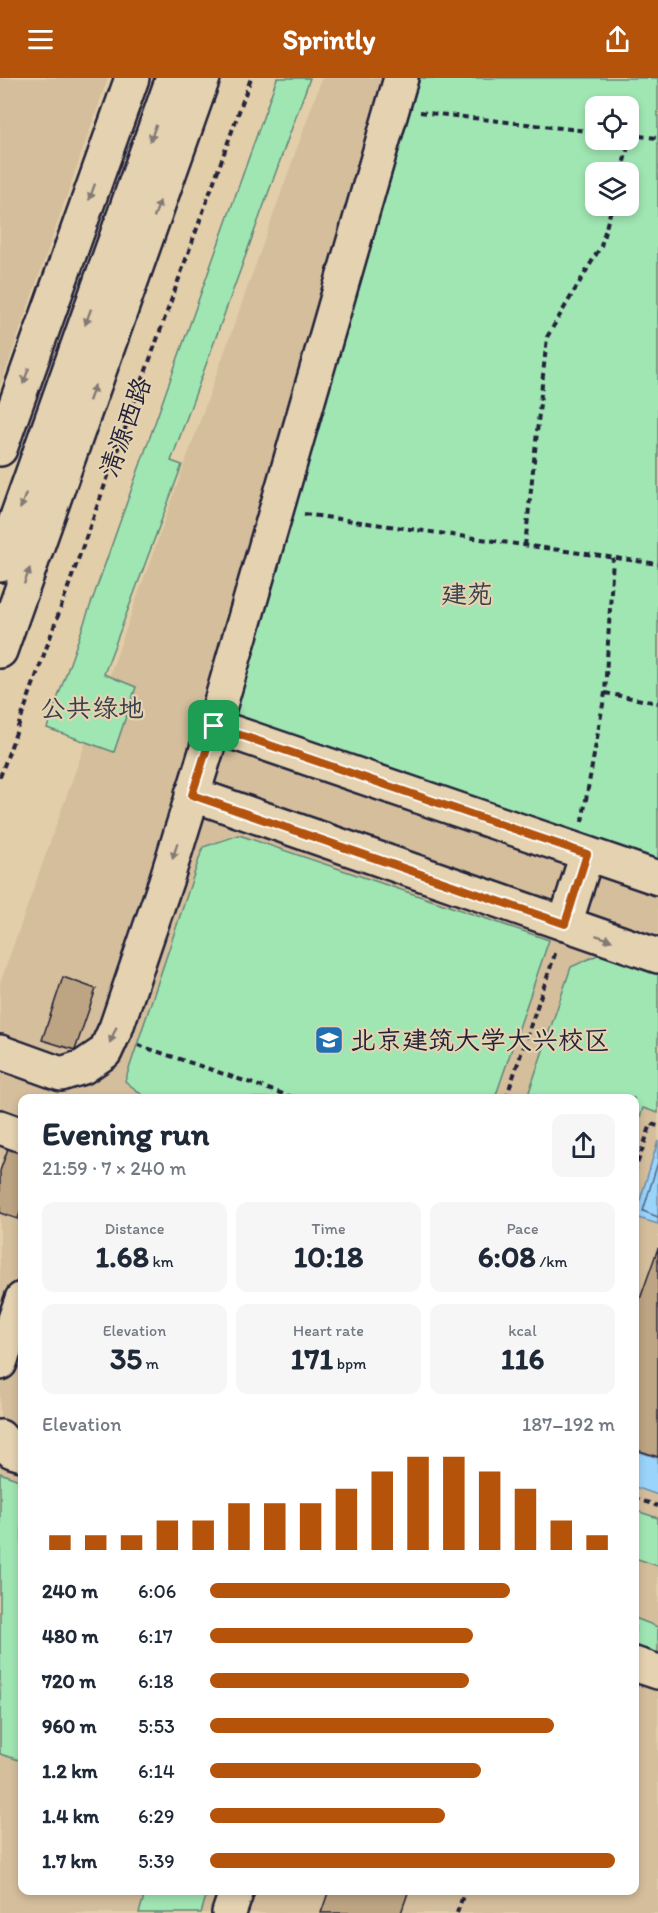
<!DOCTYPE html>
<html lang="en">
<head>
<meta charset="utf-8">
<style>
	:root { --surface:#fff; --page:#f6f6f7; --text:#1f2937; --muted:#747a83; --accent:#b45309 }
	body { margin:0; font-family:Itim,"LXGW WenKai TC",sans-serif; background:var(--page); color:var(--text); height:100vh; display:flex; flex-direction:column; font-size:22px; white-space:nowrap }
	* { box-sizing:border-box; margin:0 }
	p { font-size:20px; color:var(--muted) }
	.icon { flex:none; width:33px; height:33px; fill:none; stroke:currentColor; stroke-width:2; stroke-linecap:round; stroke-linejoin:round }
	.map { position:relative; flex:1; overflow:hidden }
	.details { position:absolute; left:18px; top:1016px; width:621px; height:801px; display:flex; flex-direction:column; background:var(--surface); border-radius:12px; box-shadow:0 3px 9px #0003 }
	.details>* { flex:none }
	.buttons { position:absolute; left:585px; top:18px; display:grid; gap:12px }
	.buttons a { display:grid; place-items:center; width:54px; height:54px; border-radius:12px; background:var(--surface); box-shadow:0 3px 9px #0003; font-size:30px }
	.pin { position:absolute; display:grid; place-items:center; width:51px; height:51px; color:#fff; margin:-26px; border-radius:12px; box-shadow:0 3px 9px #0006 }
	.round { display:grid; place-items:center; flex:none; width:63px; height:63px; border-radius:12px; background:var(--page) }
	.headline { display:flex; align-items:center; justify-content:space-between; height:102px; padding:0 24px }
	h1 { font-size:33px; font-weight:700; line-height:45px }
	.figures { display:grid; grid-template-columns:repeat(3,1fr); gap:9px; height:102px; padding:6px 24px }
	.figures div { display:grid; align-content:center; border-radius:12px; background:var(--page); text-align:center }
	.figures b { font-size:30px; font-weight:700 }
	.figures small { font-size:16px; font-weight:400 }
	.figures p { font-size:16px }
	.chart { height:168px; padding:12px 24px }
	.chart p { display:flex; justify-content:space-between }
	.chart svg { width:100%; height:108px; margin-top:6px; stroke:var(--accent); stroke-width:6 }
	ul { padding:0 24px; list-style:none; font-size:20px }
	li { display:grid; grid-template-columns:96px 72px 1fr; align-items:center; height:45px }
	li i { height:15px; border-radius:8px; background:var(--accent) }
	header { display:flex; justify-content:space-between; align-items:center; height:78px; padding:0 24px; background:var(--accent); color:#fff; font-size:27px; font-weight:700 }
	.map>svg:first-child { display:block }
	.built { fill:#d4be9c; fill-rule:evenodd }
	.green { fill:#a0e6b3; stroke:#618477; stroke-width:1.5; fill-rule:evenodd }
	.water { fill:#9ad4fa; stroke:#6a8dae; stroke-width:1.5 }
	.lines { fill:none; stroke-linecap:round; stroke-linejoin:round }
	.shore { stroke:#526987; stroke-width:1.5 }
	.building { fill:#bda482; stroke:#22223b; stroke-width:1.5 }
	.minor-casing { stroke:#22223b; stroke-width:38 }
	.major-casing { stroke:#22223b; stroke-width:38 }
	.path { stroke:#22223b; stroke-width:4; stroke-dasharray:6 4.5; stroke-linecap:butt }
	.minor { stroke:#e4d2b0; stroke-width:33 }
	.major { stroke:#e4d2b0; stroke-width:33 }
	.oneway { fill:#837a76 }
	.route-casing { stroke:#fff; stroke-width:12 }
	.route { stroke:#b45309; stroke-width:8 }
	.labels { text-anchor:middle; stroke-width:4.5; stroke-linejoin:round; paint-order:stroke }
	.street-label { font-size:26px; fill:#22223b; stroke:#e4d2b0 }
	.park-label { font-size:26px; fill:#353f4d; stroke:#e4d2b0 }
	.poi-label { font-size:26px; fill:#22223b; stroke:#e4d2b0; text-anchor:start }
</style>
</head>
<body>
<header><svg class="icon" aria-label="menu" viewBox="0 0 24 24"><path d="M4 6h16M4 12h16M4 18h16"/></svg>Sprintly<svg class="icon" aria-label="share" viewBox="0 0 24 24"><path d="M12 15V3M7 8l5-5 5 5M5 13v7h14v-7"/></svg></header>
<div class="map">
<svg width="658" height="1835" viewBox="0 0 658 1835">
	<rect width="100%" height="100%" fill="#e3ceaa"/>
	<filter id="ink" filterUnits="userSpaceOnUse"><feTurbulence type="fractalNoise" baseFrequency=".0167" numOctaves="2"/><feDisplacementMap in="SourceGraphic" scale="12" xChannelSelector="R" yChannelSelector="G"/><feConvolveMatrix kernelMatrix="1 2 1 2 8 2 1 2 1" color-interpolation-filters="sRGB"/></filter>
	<g filter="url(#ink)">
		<path class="built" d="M 0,0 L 108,0 L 0,309 Z
			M 322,0 L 658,0 L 658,1835 L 0,1835 L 0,905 ZM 596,28 L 628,28 L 628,62 L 596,62 ZM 596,94 L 628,94 L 628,128 L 596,128 ZM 22,1020 L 634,1020 L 634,1812 L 22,1812 Z"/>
		<path class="green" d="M 277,0 L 310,0 L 171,383 L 182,387 L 104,596 L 136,609 L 114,674 L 47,650 Z
			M 420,0 L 658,0 L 658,781 L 233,640 ZM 596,28 L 628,28 L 628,62 L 596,62 ZM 596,94 L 628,94 L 628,128 L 596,128 Z
			M 239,757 L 549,862 L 495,1020 L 146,1020 L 125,1003 L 203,769 Z
			M 604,874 L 658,893 L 658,1035 L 643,1030 L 635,1055 L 634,1020 L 527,1020 L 571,889 Z
			M 0,1395 L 22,1403 L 22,1683 L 0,1676 Z
			M 634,1432 L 658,1440 L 658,1488 L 635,1480 Z
			M 635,1540 L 658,1549 L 658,1581 L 635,1573 Z
			M 146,1812 L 208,1812 L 201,1835 L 139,1835 Z"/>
		<path class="water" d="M 658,1063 L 658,1146 L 635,1139 Z
			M 634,1372 L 658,1380 L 658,1417 L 635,1409 Z"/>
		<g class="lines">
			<path class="shore" d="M 658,1084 L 643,1133 L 658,1139"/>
		</g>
		<path class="building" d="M 63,899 L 96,911 L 75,972 L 42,962 Z
			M 10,1065 L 22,1069 L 22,1129 L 18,1141 L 0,1135 L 0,1093 Z
			M 658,1170 L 658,1379 L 634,1371 L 634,1238 Z
			M 329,1812 L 409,1812 L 401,1835 L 321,1835 Z"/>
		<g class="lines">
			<g class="minor-casing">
				<path id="minor" d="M 0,371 L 132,0
					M 214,648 L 658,800
					M 192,716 L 658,878
					M 565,846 L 587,776
					M 0,974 L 61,996 L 83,989 L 105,974 L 116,950 L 166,803 L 214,648 L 401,0
					M 0,1049 L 22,1057
					M 0,1285 L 22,1221
					M 0,1359 L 12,1373 L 22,1376
					M 634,1586 L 658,1594
					M 229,1835 L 237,1812"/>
			</g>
			<g class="major-casing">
				<path id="major" d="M 0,487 L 173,0
					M 0,573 L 203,0"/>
			</g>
			<path class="path" d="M 420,34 L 596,54
				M 629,57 L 658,60
				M 621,94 L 631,58
				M 304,436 L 658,486
				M 525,468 L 547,259 L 601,168 L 612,128
				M 605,615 L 658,625
				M 0,699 L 251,0
				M 582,744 L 605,615 L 613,480
				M 138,967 L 295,1020
				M 506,1020 L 556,873
				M 634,1095 L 651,1046 L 658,1048
				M 634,1420 L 658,1428
				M 457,1835 L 465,1812"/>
			<use href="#minor" class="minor"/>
			<use href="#major" class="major"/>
		</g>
		<defs><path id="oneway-solid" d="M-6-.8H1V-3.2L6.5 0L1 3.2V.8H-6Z" transform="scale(1.5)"/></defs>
		<g class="oneway">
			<use href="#oneway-solid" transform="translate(153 55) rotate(110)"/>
			<use href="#oneway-solid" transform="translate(92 114) rotate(110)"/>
			<use href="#oneway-solid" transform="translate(157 131) rotate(-70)"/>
			<use href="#oneway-solid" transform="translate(88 239) rotate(110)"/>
			<use href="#oneway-solid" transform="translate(26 298) rotate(110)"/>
			<use href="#oneway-solid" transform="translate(92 315) rotate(-70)"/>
			<use href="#oneway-solid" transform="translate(23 423) rotate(110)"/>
			<use href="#oneway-solid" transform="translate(27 498) rotate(-70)"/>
			<use href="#oneway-solid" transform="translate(175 773) rotate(106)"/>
			<use href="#oneway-solid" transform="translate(604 860) rotate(19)"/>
			<use href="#oneway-solid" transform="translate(113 957) rotate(113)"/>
		</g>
	</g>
	<g class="lines" filter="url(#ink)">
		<g class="route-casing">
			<path id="route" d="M 214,648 L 587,776 L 565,846 L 192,717 Z"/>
		</g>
		<use href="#route" class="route"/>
	</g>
	<defs>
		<g id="university-square" transform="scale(1.5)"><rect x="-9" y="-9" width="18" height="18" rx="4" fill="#1f6fb2" stroke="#e4d2b0"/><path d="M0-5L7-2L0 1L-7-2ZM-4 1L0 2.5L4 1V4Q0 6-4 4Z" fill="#fff"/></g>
	</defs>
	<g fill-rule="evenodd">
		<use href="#university-square" x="329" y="962"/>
	</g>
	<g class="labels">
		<g class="street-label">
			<text transform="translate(125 349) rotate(-70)" y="9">清源西路</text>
		</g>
		<g class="park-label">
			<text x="467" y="525">建苑</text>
			<text x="92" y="639">公共绿地</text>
		</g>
		<g class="poi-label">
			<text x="350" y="971">北京建筑大学大兴校区</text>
		</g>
	</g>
</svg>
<div class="buttons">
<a><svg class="icon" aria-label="locate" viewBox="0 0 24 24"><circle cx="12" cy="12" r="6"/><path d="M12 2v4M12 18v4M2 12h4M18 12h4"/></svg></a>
<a><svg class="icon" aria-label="layers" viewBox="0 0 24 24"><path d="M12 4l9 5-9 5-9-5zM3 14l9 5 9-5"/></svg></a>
</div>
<div class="pin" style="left:214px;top:648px;background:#1e9e55"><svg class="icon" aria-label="arrive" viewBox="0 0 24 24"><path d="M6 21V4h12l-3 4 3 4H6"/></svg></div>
<section class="details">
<div class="headline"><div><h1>Evening run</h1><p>21:59 · 7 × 240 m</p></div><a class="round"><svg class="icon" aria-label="share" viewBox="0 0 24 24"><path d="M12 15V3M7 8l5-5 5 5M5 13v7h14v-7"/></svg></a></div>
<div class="figures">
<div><p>Distance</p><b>1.68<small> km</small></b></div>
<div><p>Time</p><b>10:18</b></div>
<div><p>Pace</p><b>6:08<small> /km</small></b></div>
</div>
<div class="figures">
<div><p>Elevation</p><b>35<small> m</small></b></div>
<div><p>Heart rate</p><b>171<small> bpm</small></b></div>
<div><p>kcal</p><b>116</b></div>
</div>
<div class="chart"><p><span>Elevation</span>187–192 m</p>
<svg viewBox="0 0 160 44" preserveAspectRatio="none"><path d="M5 44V38M15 44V38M25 44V38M35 44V32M45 44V32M55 44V25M65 44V25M75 44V25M85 44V19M95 44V12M105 44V6M115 44V6M125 44V12M135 44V19M145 44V32M155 44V38"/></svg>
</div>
<ul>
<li><b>240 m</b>6:06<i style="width:74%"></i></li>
<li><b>480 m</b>6:17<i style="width:65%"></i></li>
<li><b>720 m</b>6:18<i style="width:64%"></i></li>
<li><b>960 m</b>5:53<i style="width:85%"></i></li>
<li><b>1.2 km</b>6:14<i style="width:67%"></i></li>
<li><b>1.4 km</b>6:29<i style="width:58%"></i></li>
<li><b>1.7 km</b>5:39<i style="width:100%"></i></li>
</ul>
</section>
</div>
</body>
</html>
